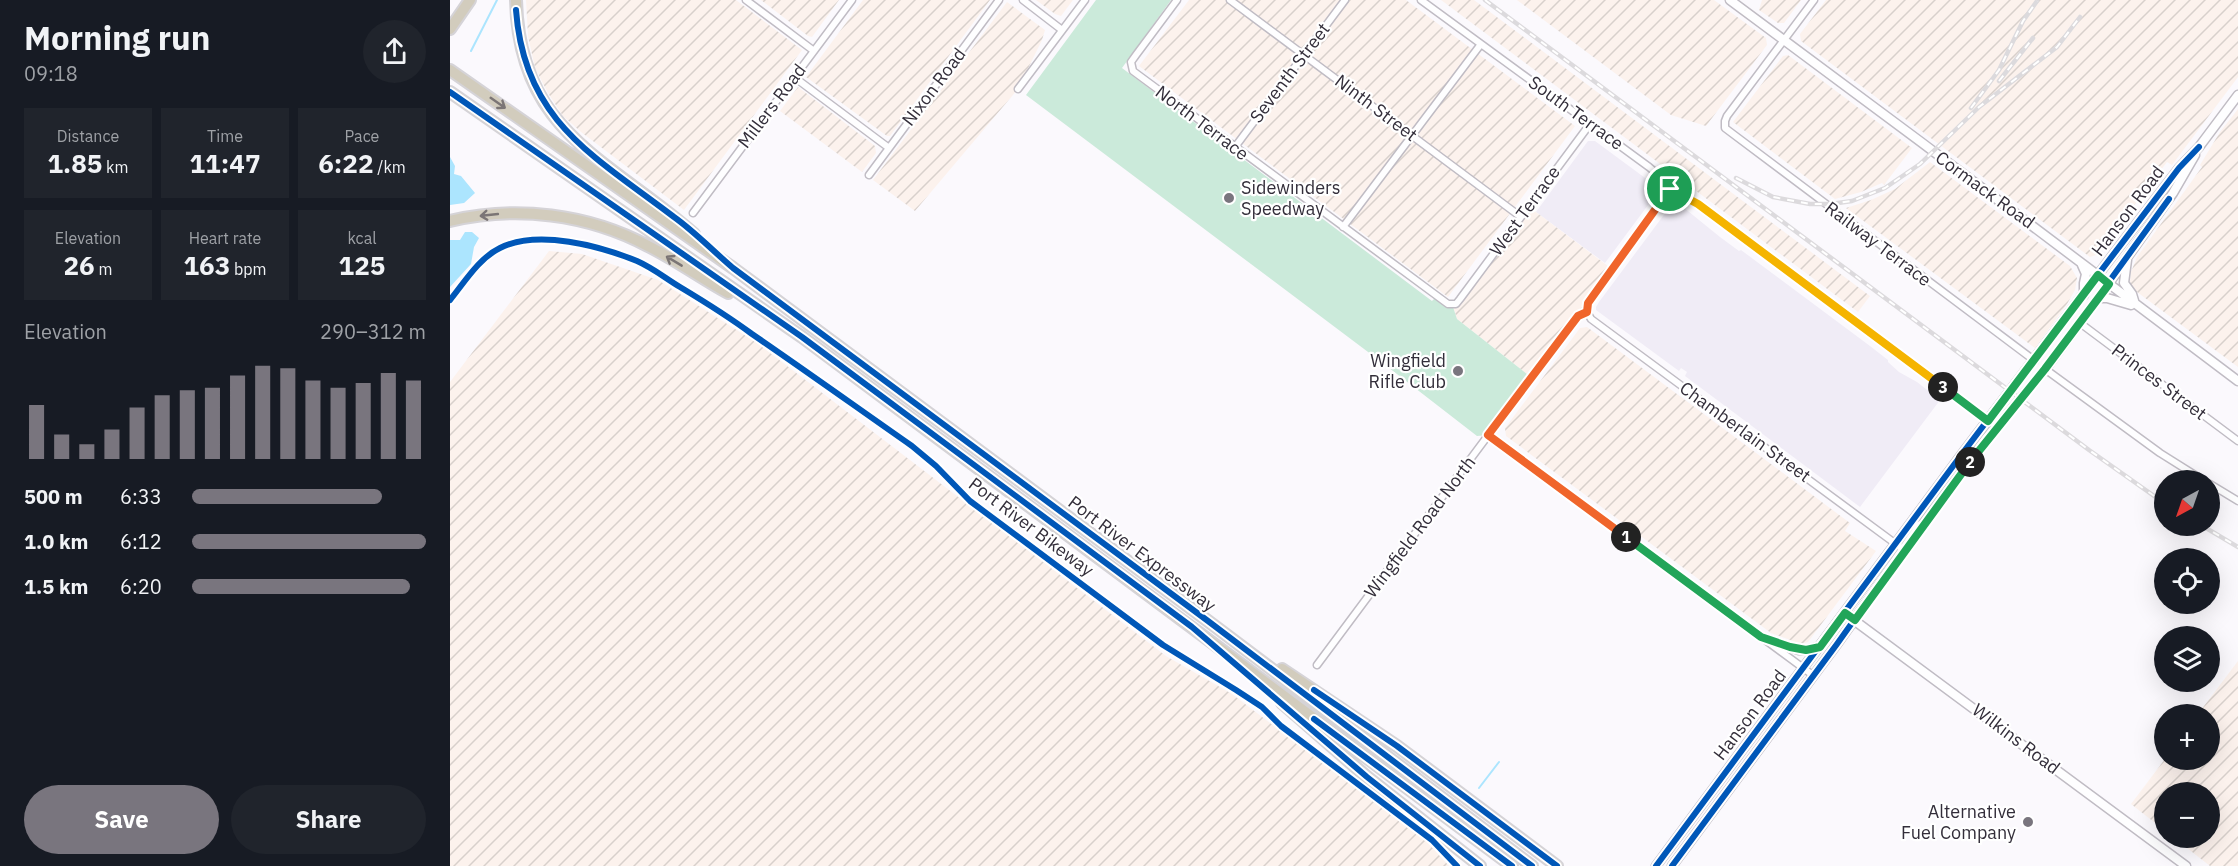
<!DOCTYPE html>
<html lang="en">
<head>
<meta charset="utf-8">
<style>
	:root { --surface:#171b24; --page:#20242c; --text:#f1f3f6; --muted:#9ea1a6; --accent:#79757e }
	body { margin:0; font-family:"IBM Plex Sans",sans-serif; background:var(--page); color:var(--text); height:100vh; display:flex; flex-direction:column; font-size:22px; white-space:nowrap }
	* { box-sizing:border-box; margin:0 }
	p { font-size:20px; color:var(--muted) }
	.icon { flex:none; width:33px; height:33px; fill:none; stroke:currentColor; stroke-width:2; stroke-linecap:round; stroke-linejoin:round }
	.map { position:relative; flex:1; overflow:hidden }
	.panel { display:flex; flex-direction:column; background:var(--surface); width:450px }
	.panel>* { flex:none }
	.needle { width:39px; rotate:220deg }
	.fabs { position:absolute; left:1704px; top:470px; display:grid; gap:12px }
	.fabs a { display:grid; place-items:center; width:66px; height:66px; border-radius:50%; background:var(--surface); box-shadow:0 6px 24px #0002; font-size:30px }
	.pin { position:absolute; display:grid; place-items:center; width:51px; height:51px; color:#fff; margin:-26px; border:3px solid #fff; border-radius:50%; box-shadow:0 2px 6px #0007 }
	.km { position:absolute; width:30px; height:30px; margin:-15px; border-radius:50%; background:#222; color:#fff; font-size:16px; line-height:30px; text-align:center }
	.round { display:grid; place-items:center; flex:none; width:63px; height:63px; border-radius:32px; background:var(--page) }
	.head { display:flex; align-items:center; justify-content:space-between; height:102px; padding:0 24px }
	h1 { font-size:33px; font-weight:700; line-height:45px }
	.stats { display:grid; grid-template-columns:repeat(3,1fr); gap:9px; height:102px; padding:6px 24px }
	.stats div { display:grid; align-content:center; border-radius:0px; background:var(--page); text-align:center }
	.stats b { font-size:26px; font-weight:700 }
	.stats small { font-size:16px; font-weight:400 }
	.stats p { font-size:16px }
	.chart { height:168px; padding:12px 24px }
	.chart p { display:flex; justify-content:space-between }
	.chart svg { width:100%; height:108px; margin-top:6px; stroke:var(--accent); stroke-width:6 }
	.primary-button { display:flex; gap:12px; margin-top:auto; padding:12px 24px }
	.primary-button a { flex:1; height:69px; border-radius:36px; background:var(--accent); color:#fff; font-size:24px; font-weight:700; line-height:69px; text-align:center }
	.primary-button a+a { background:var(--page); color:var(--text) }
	ul { padding:0 24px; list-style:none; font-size:20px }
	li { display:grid; grid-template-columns:96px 72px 1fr; align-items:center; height:45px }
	li i { height:15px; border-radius:8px; background:var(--accent) }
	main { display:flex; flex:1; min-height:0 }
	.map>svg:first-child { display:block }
	.built { fill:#f0ecf6 }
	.industrial { fill:url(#industrial-furrows) }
	.park { fill:#cbeada }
	.water { fill:#ace5fe }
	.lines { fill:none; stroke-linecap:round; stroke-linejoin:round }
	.stream { stroke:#ace5fe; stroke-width:2 }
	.street-casing { stroke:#c0bcc4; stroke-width:9 }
	.secondary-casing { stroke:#c0bcc4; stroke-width:11 }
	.highway-casing { stroke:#d5d3d7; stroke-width:14 }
	.street { stroke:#fefeff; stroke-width:6 }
	.secondary { stroke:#fefeff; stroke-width:8 }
	.highway { stroke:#d2ccbd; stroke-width:10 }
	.rail-casing { stroke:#dcdadd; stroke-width:4.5 }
	.rail { stroke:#fff; stroke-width:2; stroke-dasharray:7; stroke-linecap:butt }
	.cycleway-casing { stroke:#fff; stroke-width:10 }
	.cycleway { stroke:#0057b8; stroke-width:6 }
	.oneway { stroke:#7b7575 }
	.split-1-casing { stroke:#fff; stroke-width:12 }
	.split-2-casing { stroke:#fff; stroke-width:12 }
	.split-3-casing { stroke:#fff; stroke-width:12 }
	.split-4-casing { stroke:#fff; stroke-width:12 }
	.split-1 { stroke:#f0652b; stroke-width:8 }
	.split-2 { stroke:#22a559; stroke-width:8 }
	.split-3 { stroke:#22a559; stroke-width:8 }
	.split-4 { stroke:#f5b400; stroke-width:8 }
	.poi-dot { fill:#79757e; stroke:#fff; stroke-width:2 }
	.labels { text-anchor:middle; stroke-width:4.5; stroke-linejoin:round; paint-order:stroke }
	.street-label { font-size:18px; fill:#332e3a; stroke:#fff }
	.poi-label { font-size:18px; fill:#332e3a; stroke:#fff; text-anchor:end }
</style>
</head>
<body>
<main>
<section class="panel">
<div class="head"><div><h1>Morning run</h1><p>09:18</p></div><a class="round"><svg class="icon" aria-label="share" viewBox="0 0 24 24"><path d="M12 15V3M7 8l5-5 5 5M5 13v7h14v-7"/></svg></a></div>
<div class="stats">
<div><p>Distance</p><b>1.85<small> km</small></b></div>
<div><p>Time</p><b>11:47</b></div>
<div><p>Pace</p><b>6:22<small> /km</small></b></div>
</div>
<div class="stats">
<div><p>Elevation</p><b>26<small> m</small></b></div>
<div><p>Heart rate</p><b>163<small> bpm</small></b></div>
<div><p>kcal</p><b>125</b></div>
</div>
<div class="chart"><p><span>Elevation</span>290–312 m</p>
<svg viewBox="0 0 160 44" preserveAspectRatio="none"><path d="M5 44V22M15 44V34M25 44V38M35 44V32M45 44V23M55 44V18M65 44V16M75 44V15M85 44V10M95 44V6M105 44V7M115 44V12M125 44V15M135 44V13M145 44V9M155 44V12"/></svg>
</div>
<ul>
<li><b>500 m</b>6:33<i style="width:81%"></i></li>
<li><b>1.0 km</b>6:12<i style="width:100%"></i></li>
<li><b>1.5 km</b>6:20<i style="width:93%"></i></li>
</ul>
<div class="primary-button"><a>Save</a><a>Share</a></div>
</section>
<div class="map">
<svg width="1788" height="866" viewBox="0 0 1788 866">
	<defs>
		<pattern id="industrial-furrows" width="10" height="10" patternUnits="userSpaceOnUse" patternTransform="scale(1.5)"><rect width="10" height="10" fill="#fcf2ed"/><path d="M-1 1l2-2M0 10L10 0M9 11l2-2" fill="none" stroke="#d8d0cc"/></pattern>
	</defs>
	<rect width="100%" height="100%" fill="#fbf9fd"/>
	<path class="built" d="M 1138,141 L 1145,141 L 1206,186 L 1207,193 L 1155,263 L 1086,212 Z
		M 1228,203 L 1270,237 L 1289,251 L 1291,250 L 1420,346 L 1438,360 L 1438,362 L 1449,372 L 1467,382 L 1490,400 L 1410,507 L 1235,376 L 1237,372 L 1231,368 L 1229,371 L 1146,310 L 1146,307 L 1149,302 L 1222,204 Z"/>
	<path class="industrial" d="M 76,0 L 286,0 L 352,50 L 234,210 L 131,132 L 113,116 L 98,93 L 85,68 L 78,36 Z
		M 311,0 L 389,0 L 362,37 L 358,36 Z
		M 413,0 L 540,0 L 440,136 L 437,136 L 356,77 Z
		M 586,0 L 623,0 L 611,16 L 605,14 Z
		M 739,0 L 956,0 L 1125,126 L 998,297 L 689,66 Z
		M 991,0 L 1024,0 L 1420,296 L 1408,312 Z
		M 1067,0 L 1264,0 L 1316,38 L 1317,45 L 1256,126 L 1221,115 Z
		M 1312,0 L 1351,0 L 1334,23 L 1328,23 L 1309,10 Z
		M 1376,0 L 1788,0 L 1788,77 L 1722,165 L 1717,162 L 1646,255 L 1640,257 L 1351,41 L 1350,34 Z
		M 557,2 L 595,30 L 592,40 L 568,89 L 465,211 L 423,180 Z
		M 1338,55 L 1462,148 L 1434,185 L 1432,183 L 1411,192 L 1385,199 L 1283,122 L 1333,56 Z
		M 348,87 L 425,146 L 426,153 L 412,172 L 330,111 Z
		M 1788,109 L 1788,367 L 1683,289 L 1680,282 L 1681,272 L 1687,257 L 1752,167 L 1750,165 L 1770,132 Z
		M 1480,162 L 1620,266 L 1627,278 L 1625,290 L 1617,304 L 1585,348 L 1396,208 L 1421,200 L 1445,189 Z
		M 1078,206 L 1162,269 L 1148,289 L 1137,312 L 1127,316 L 1082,378 L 1007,319 L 1002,304 Z
		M 99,251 L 132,254 L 208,280 L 307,343 L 716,656 L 782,694 L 978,843 L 999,866 L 0,866 L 0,382 Z
		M 1137,327 L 1400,523 L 1395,531 L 1426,551 L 1358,642 L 1351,644 L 1321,633 L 1056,436 L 1055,428 L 1130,328 Z
		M 1788,661 L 1788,866 L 1760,866 L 1723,837 L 1760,837 L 1760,792 L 1714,792 L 1714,830 L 1681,804 L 1715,759 L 1760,759 L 1760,714 L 1748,714 Z"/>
	<path class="park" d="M 646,0 L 721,0 L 672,68 L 982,301 L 986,297 L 1002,304 L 1007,319 L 1082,378 L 1038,435 L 1027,436 L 934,364 L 576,95 Z"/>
	<path class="water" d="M 0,157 L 5,166 L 4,174 L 11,176 L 25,193 L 14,203 L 0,205 Z
		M 15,232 L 22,232 L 29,238 L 24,247 L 21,264 L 0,287 L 0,240 L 10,240 Z"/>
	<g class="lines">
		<path class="stream" d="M 21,51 L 47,0
			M 1029,788 L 1049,762"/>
		<g class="street-casing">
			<path id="street" d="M 296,0 L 364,51
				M 573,0 L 612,30
				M 727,0 L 686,55 L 681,62 L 683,71 L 998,304 L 1006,304 L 1010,299 L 1140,124
				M 780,0 L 1071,217
				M 971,0 L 1199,167 L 1218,183 L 1220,189 L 1249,204 L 1538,421
				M 1364,0 L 1277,116 L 1275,121 L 1275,128 L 1585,361
				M 344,77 L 439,148
				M 568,89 L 635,0
				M 785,147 L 895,0
				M 419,175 L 549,0
				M 243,213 L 402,0
				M 893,227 L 1031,44
				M 1137,312 L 1141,319 L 1454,550
				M 1630,323 L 1788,441
				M 1595,369 L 1710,453 L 1753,480
				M 1038,435 L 1364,676
				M 1760,484 L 1788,501
				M 867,665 L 1127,316 L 1137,312 L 1138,303 L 1148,289 L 1220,189"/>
		</g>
		<g class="secondary-casing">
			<path id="secondary" d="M 1280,0 C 1450,126 1620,253 1788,381
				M 1677,260 L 1674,283 L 1682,294 L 1685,304
				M 1632,265 L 1636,274 L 1634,283 L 1634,295
				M 1649,298 L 1657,298 L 1681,305
				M 1401,618 L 1736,866
				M 1311,637 L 1349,650 L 1356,650 L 1369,647
				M 1206,866 L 1515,450 L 1729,168 L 1749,147 L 1788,95
				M 1222,866 L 1387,644 L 1465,535 L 1536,440 L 1597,367 L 1654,290 L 1723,193 L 1745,155"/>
		</g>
		<g class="highway-casing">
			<path id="highway" d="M 66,0 C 69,133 159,159 244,234
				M 0,29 L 20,0
				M 0,70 L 283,268 L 758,621 L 1082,866
				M 0,92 L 352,337 L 1062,866
				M 0,221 C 66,205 138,214 198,246 C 226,260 251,278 278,293
				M 832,669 L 947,746 L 1107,866
				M 832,703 L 917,777 L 1030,866"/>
		</g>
		<use href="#street" class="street"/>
		<use href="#secondary" class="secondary"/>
		<use href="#highway" class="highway"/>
		<g class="rail-casing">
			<path id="rail" d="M 1035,0 L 1639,450 L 1714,503
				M 1549,81 L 1583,38
				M 1521,108 L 1549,70 L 1573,21 L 1587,1
				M 1286,178 L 1323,197 L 1360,204 L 1381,204 L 1402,201 L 1435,188 L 1470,164 L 1529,107 L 1607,47 L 1630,17
				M 1751,525 L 1788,547"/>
		</g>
		<use href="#rail" class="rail"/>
		<g class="cycleway-casing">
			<path id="cycleway" d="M 66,10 C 74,121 144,156 224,217 C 245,232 263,251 283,268 L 758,621 L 1082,866
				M 0,92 L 352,337 L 742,627 L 917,777 L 1030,866
				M 0,300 C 14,283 29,258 50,248 C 88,229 150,246 187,261 C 203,268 215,278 230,287 C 255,302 279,317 302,334 C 356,371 409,409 462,446 L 486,466 L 520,501 L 713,645 L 786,690 L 812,707 L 831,726 L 982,840 L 1007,866
				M 1497,493 L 1536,440 L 1597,367 L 1719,199
				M 864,690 L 947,746 L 1107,866
				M 864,719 L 1062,866
				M 1206,866 L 1515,450 L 1729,168 L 1749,147
				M 1222,866 L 1387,644 L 1471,526"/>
		</g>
		<use href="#cycleway" class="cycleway"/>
	</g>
	<defs><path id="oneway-shaft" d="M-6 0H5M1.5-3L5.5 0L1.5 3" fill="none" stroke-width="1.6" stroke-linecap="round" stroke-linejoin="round" transform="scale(1.5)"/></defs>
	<g class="oneway">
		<use href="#oneway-shaft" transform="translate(48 103) rotate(35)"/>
		<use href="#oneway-shaft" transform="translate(39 215) rotate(174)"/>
		<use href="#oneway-shaft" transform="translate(224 261) rotate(-149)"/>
	</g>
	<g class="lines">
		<g class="split-1-casing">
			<path id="split-1" d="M 1176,537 L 1038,435 L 1128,316 L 1137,312 L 1138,303 L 1148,289 L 1220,189"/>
		</g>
		<g class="split-2-casing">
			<path id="split-2" d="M 1176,537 L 1311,637 L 1340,647 L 1356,650 L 1370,647 L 1395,613 L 1405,620 L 1520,462"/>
		</g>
		<g class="split-3-casing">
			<path id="split-3" d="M 1493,387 L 1538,421 L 1648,275 L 1659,284 L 1595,369 L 1520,462"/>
		</g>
		<g class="split-4-casing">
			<path id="split-4" d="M 1220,189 L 1248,204 L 1493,387"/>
		</g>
		<use href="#split-1" class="split-1"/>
		<use href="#split-2" class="split-2"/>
		<use href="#split-3" class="split-3"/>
		<use href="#split-4" class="split-4"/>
	</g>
	<g class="poi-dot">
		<circle cx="779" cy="198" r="6"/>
		<circle cx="1008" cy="371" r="6"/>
		<circle cx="1578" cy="822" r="6"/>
	</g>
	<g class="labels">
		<g class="street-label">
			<text transform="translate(840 73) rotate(-53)" y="6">Seventh Street</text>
			<text transform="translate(484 87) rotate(-53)" y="6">Nixon Road</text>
			<text transform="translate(322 106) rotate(-53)" y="6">Millers Road</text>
			<text transform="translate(926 108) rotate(37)" y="6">Ninth Street</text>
			<text transform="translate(1126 113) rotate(36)" y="6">South Terrace</text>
			<text transform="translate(752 123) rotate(37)" y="6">North Terrace</text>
			<text transform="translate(1535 190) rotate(36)" y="6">Cormack Road</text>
			<text transform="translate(1075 211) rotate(-54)" y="6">West Terrace</text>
			<text transform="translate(1678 211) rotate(-53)" y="6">Hanson Road</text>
			<text transform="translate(1428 244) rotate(37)" y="6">Railway Terrace</text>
			<text transform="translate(1709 382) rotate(37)" y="6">Princes Street</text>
			<text transform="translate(1295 432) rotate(36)" y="6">Chamberlain Street</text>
			<text transform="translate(581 527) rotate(37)" y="6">Port River Bikeway</text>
			<text transform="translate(970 527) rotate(-53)" y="6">Wingfield Road North</text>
			<text transform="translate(692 554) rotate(37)" y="6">Port River Expressway</text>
			<text transform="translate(1300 715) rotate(-53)" y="6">Hanson Road</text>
			<text transform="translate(1566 739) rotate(37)" y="6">Wilkins Road</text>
		</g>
		<g class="poi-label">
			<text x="791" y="194" text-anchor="start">Sidewinders<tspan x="791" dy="21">Speedway</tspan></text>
			<text x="996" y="367">Wingfield<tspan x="996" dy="21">Rifle Club</tspan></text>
			<text x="1566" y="818">Alternative<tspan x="1566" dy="21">Fuel Company</tspan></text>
		</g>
	</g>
</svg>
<div class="fabs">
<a><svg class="needle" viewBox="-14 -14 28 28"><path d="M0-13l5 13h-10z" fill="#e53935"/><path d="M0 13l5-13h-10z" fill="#9ea1a6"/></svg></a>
<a><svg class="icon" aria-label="locate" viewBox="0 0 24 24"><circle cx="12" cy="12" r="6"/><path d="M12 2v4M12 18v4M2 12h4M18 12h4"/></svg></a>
<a><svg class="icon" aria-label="layers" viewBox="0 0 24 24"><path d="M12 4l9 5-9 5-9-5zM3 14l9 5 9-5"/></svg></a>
<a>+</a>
<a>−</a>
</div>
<div class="pin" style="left:1220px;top:189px;background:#1e9e55"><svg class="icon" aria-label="arrive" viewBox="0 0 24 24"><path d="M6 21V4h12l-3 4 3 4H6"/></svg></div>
<b class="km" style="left:1176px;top:537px">1</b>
<b class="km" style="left:1520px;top:462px">2</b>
<b class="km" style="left:1493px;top:387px">3</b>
</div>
</main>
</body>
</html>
